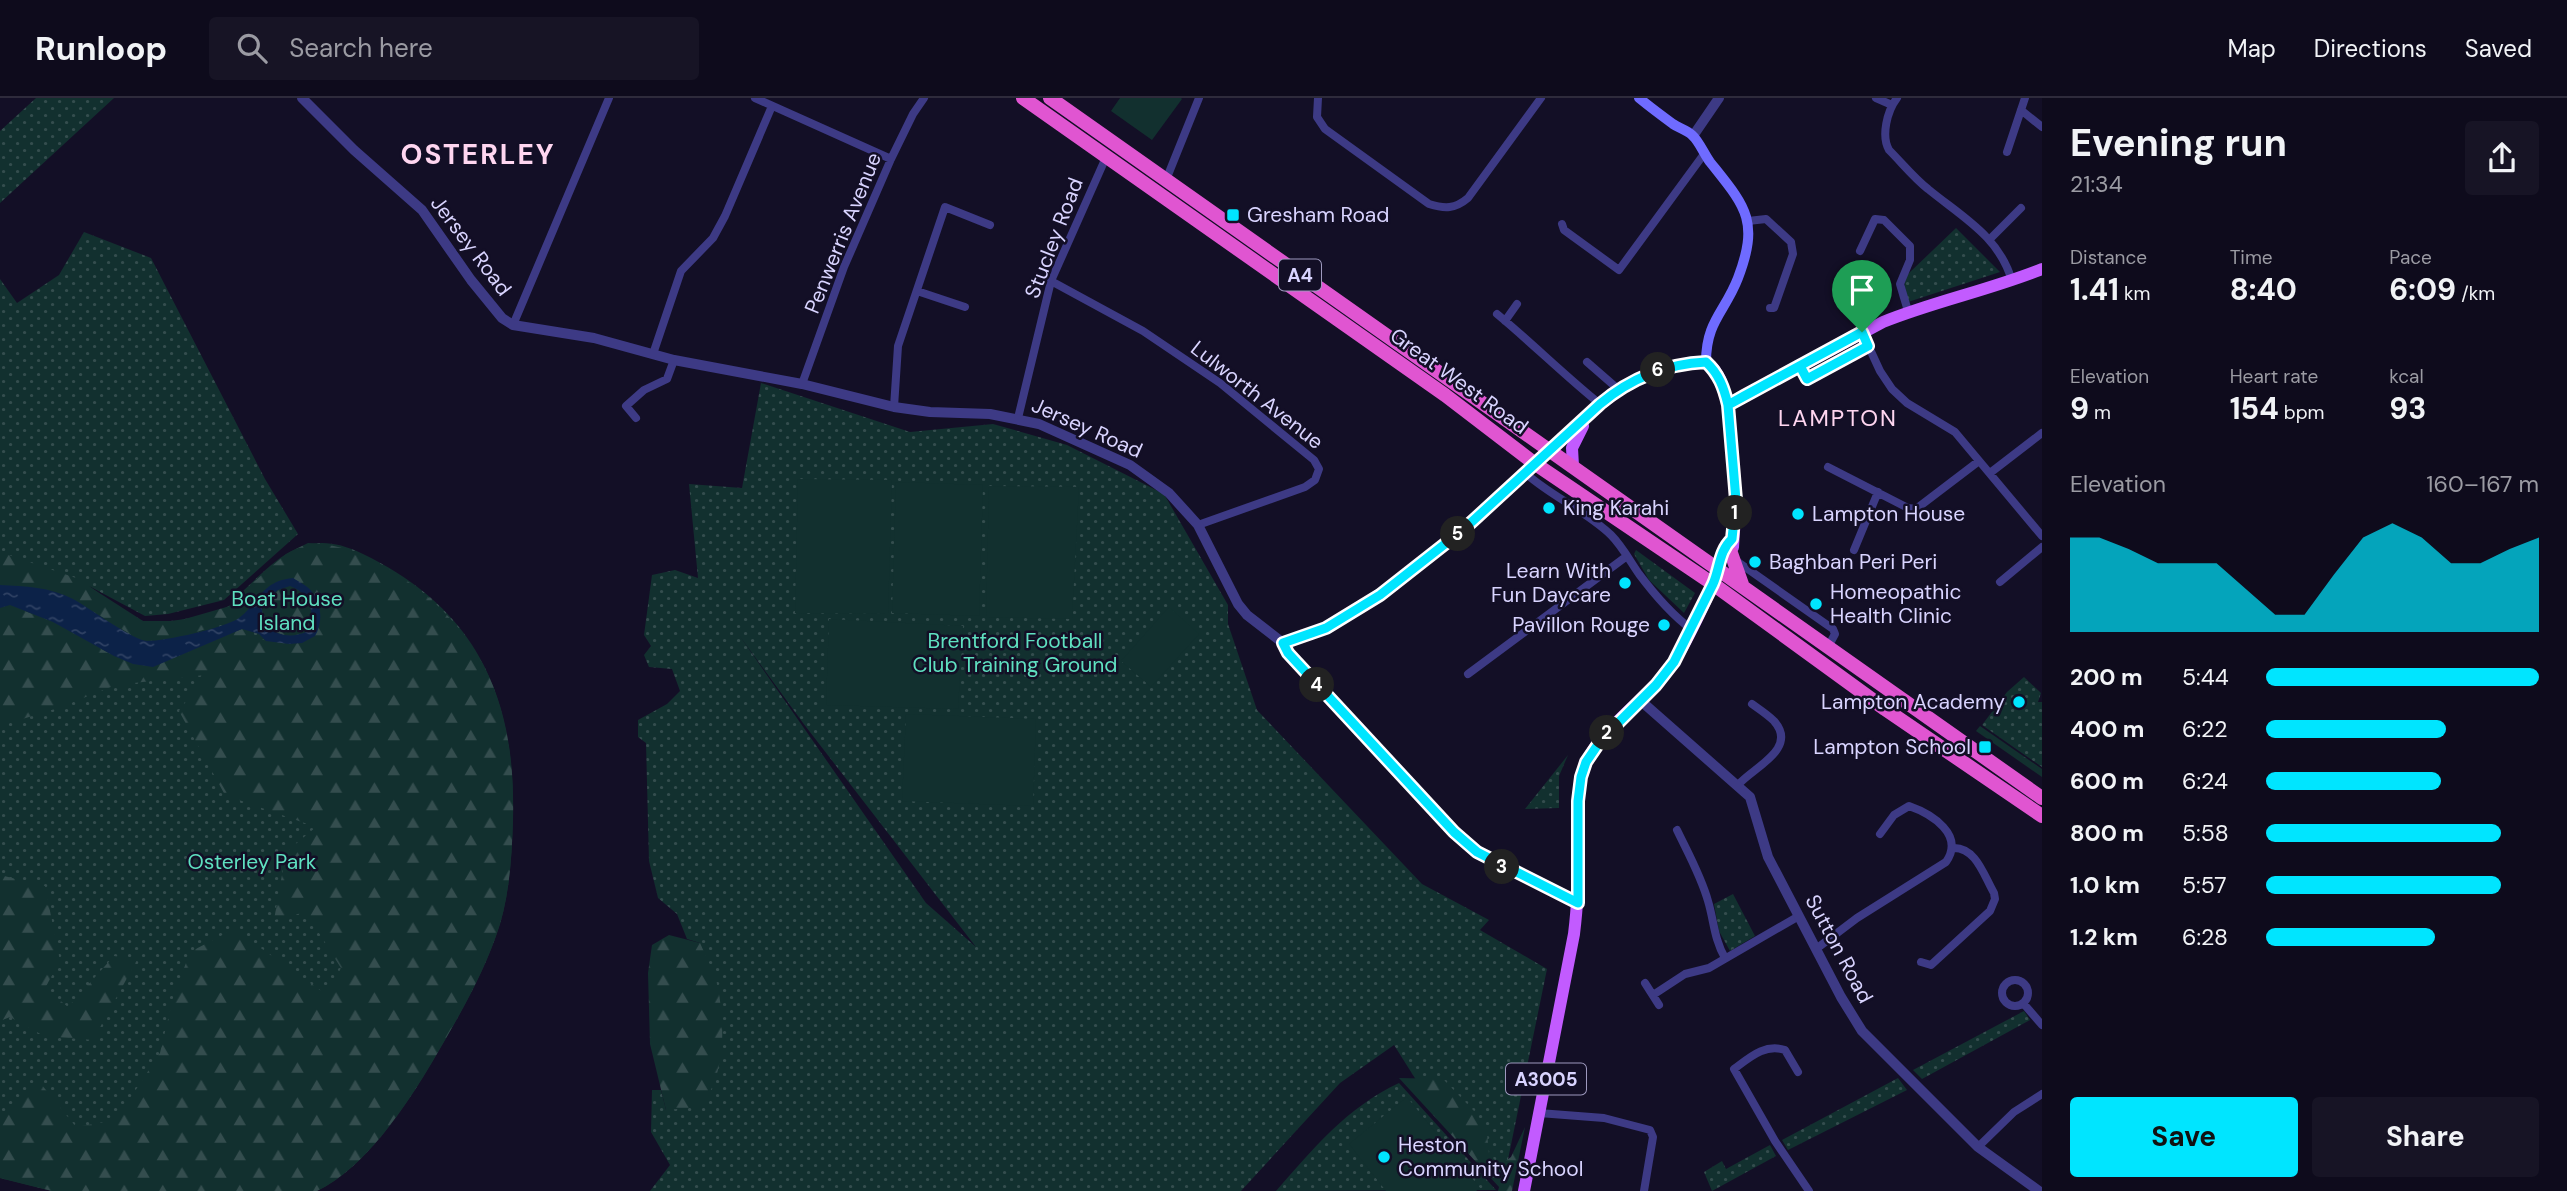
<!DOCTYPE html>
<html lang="en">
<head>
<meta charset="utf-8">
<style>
	:root { --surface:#0e0b1c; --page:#171425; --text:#f1f3f6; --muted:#9b9ba3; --line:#2e2b3b; --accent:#00e5ff }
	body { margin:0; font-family:"DM Sans",sans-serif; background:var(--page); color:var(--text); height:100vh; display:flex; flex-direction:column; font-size:26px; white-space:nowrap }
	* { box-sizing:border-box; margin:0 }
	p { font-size:23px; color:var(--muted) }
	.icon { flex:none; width:38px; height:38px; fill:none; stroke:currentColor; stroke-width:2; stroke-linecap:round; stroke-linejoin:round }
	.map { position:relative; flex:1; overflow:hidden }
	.drawer { display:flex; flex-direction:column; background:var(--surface); width:525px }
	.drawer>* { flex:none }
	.pin { position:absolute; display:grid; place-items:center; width:60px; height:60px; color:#fff; margin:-72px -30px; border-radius:50% 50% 50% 0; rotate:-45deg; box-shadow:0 0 7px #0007 }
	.pin .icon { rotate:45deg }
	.km { position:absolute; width:35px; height:35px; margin:-18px; border-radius:50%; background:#222; color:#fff; font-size:19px; line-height:35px; text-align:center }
	.round { display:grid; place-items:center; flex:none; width:74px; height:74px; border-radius:7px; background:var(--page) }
	.head { display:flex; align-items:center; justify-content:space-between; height:119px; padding:0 28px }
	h1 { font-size:38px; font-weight:700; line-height:52px }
	.stats { display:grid; grid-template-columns:repeat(3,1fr); gap:10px; height:119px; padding:7px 28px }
	.stats div { display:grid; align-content:center }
	.stats b { font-size:30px; font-weight:700 }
	.stats small { font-size:19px; font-weight:400 }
	.stats p { font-size:19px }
	.chart { height:196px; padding:14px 28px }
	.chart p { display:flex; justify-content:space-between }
	.chart svg { width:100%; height:126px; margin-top:7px; fill:var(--accent); opacity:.7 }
	.cta { display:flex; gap:14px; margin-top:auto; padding:14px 28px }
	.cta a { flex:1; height:80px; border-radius:7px; background:var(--accent); color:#111; font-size:28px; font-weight:700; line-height:80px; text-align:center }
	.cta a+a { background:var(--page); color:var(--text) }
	ul { padding:0 28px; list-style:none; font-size:23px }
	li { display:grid; grid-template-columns:112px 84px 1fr; align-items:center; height:52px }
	li i { height:18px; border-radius:9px; background:var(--accent) }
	header { display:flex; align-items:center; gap:42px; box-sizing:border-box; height:98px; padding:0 35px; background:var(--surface); border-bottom:2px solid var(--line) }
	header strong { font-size:33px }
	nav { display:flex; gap:38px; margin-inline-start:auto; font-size:24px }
	.search { width:490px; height:63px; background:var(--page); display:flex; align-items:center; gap:18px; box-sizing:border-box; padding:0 24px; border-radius:7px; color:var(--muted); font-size:26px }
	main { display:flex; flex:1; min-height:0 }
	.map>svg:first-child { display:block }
	.green { fill:url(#green-dots); fill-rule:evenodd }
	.forest { fill:url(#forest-firs) }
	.pitch { fill:#12302f }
	.water { fill:url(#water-ripples); fill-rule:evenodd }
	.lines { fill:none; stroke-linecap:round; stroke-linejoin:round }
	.minor { stroke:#3d3a85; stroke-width:8 }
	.tertiary { stroke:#3d3a85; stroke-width:10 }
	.secondary { stroke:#6f6bff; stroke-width:10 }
	.primary { stroke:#c25bff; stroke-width:12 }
	.trunk { stroke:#e055d1; stroke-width:14 }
	.route-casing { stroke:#fff; stroke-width:14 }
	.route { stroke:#00e5ff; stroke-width:9 }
	.poi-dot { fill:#00e5ff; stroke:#130f26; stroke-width:2.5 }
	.labels { text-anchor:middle; stroke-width:5; stroke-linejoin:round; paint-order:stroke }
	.shield { fill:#130f26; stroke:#9e99be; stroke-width:2 }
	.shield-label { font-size:19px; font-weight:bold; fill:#d9d4ff }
	.poi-label { font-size:21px; fill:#d9d4ff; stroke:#130f26; text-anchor:start }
	.street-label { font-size:21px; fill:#d9d4ff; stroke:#130f26 }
	.park-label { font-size:21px; fill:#5fe0c0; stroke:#130f26 }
	.neighbourhood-label { font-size:23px; letter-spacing:2px; fill:#ffd6f0; stroke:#130f26 }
	.district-label { font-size:28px; font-weight:bold; letter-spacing:2px; fill:#ffd6f0; stroke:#130f26 }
</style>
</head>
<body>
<header>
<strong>Runloop</strong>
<div class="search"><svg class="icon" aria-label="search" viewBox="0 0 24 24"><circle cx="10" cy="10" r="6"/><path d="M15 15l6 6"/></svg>Search here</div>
<nav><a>Map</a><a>Directions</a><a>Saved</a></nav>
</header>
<main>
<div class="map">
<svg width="2042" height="1093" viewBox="0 0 2042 1093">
	<defs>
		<pattern id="green-dots" width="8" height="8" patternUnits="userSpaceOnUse" patternTransform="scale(1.75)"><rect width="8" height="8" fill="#12302f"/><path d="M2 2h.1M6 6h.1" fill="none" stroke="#344d4e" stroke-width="1.8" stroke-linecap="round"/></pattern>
		<pattern id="forest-firs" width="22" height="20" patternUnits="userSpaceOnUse" patternTransform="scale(1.75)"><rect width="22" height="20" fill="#12302f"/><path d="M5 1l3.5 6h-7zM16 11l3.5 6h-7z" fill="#344d4e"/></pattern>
		<pattern id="water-ripples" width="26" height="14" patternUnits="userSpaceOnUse" patternTransform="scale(1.75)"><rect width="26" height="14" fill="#0c2248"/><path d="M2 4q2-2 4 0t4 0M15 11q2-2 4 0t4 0" fill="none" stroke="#2f4163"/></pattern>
	</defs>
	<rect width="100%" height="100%" fill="#130f26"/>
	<path class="green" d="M 36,0 L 114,0 L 0,105 L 0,33 Z
		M 1956,130 L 2000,174 L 1908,204 L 1904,184 L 1908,176 Z
		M 84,134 L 151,160 L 265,381 L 298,436 L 224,502 L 168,516 L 145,518 L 89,488 C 101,496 130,520 143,523 C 158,528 220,516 232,506 C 236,503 238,498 242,494 C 282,456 307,429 363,456 C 477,511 515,598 513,719 C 512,754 510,792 500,826 C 485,874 459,918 434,961 C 407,1007 365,1070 317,1093 L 52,1093 L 0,1080 L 0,181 L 17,205 L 59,177 Z
		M 761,285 L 910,334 L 993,326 L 1067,347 L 1164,396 L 1228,507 L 1228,526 L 1257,612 L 1422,786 L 1489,822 L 1480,832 L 1547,871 L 1504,1081 L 1418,985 L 1394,947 L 1340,985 L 1241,1093 L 650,1093 L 670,1067 L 651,1034 L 652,992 L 661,992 L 666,1012 L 700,845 L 687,841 L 677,816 L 658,800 L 649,763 L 646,645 L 638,639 L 638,622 L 667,606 L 680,593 L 672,571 L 649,569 L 644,557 L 651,548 L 644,537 L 652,477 L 675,472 L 698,480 L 689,386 L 742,390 ZM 739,537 L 803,625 L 976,849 L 926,805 Z
		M 1636,452 L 1695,495 L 1684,515 L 1649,482 L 1634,456 Z
		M 2024,579 L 2041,595 L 2038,604 L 2042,604 L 2042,669 L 1982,627 L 2007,594 Z
		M 1568,657 L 1559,678 L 1559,710 L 1525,711 Z
		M 1733,796 L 1755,838 L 1730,853 L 1719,833 L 1714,806 Z
		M 2024,913 L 2030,922 L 1922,981 L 1913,972 Z
		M 1898,980 L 1907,992 L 1788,1052 L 1782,1042 Z
		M 1399,985 L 1496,1092 L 1276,1093 C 1314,1050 1346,1010 1399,985 Z
		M 1770,1047 L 1776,1058 L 1712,1093 L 1704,1074 L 1722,1063 L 1726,1071 Z"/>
	<path class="forest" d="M 308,445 C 354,447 386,466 422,494 C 496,554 515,629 513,721 C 512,755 510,792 500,826 C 485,874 458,920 432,964 C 406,1008 365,1070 317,1093 L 52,1093 L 0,1080 L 0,1018 L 17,1004 L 37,981 L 76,1029 L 116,1022 L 160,955 L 173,900 L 190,854 L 234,831 L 327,897 L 341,870 L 306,814 L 274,822 L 286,754 L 316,729 L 225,697 L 179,613 L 205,577 L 116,587 L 58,610 L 0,628 L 0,510 L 9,507 L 53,524 L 114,558 L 179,560 L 207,544 L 242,531 L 266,543 L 315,538 L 318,506 L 293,480 L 272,486 L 237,521 L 184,538 L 143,544 L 71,500 L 48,492 L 0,487 L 0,454 L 76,480 L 143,523 L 178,523 L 230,508 L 240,496 L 286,456 Z
		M 290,488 C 310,495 316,514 308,533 C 284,545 259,532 262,504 L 278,492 Z
		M 1980,628 L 2042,671 L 2042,679 L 1976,633 Z
		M 0,777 L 45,788 L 60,863 L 45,890 L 68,909 L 114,858 L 137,862 L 93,942 L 44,938 L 10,919 L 0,923 Z
		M 669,837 L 700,845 C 706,859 715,875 718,890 C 725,929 726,978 700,1009 L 666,1012 L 650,946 L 648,875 L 652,847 Z
		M 1399,980 L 1443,981 L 1474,1013 L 1487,1035 L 1489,1056 L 1500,1067 L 1511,1059 L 1525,1029 L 1512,1093 L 1498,1093 L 1499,1089 Z"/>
	<path class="pitch" d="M 1120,0 L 1181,0 L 1182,1 L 1152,42 L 1111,13 Z
		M 798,381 L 892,382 L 888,516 L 795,515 Z
		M 896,384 L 983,387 L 979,518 L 892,515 Z
		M 989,388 L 1079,389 L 1072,521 L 986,519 Z
		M 1169,509 L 1199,536 L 1151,589 L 1121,563 Z
		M 829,521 L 963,528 L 958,611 L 826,607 Z
		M 906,616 L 1036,621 L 1033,708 L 902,703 Z
		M 1407,999 L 1480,1090 L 1476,1093 L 1386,1093 L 1349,1046 Z"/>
	<path class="water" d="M 293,480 C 299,484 308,488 312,494 C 322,506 323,525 315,538 L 302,545 L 289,546 L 266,543 L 259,536 L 242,531 L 153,569 L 133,566 L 114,558 L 53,524 L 10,507 L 0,510 L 0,487 C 25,488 50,489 73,501 C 88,509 134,543 147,543 C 165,543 225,530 239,520 C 260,504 261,483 293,480 ZM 290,488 C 310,495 316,514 308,533 C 284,545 259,532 262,504 L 278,492 Z"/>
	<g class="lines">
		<path class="minor" d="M 755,0 L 891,61
			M 1318,0 L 1317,19 L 1325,31 L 1429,106 C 1445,111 1455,111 1468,100 L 1541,0
			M 1876,0 L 1892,7
			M 1897,0 C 1887,13 1881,38 1889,52 C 1902,65 1914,80 1928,91 C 1962,119 1999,138 2012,183
			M 2021,12 L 2042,29
			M 2007,54 L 2025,0
			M 1166,82 L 1199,0
			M 1748,123 L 1766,121 L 1791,144 L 1793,156 L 1774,210 L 1770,210
			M 1562,126 L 1564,132 L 1619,172 L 1704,56
			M 1990,141 L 2021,110
			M 1860,153 L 1875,121 L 1884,122 L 1910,148 L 1910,162 L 1900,186 L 1908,213
			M 1051,183 L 1143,233 L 1220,285 L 1314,362 L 1319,371 L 1315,382 L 1305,389 L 1198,427
			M 917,193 L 965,209
			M 1497,216 C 1532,245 1564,277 1600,306
			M 1505,223 L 1517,206
			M 513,227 L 609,0
			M 1862,234 L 1880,273 L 1892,291 L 1907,305 L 1955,334 L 2042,438
			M 653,256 L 681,173 L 713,140 L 725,118 L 772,8
			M 1587,264 L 1618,291
			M 1800,268 L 1807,281 L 1868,248
			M 802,286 L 844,169 L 891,61 L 913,16 L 924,0
			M 894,309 L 898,248 L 945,109 L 990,127
			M 636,320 L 626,308 L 644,292 L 667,281 L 674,262
			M 1018,320 L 1051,183 L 1107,57
			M 1828,369 L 1908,410 L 1916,411 L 1979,363
			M 1524,374 C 1550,398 1585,412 1611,437 C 1622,448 1630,463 1639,476 C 1654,496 1671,516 1691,531
			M 1990,375 L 2042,335
			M 1854,452 L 1878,394
			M 1735,462 L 1833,531 L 1835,536 L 1828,549
			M 2000,484 L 2042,449
			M 1468,576 L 1627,458
			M 1738,687 C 1752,670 1799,651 1774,623 C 1768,617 1759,611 1752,606
			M 1677,732 C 1688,755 1701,778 1708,803 C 1714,823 1714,841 1725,860
			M 1816,851 L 1857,820 L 1946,764 C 1965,737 1932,716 1909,708 L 1894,717 L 1880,736
			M 1921,864 L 1931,867 L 1990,813 L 1995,801 L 1994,795 C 1984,778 1976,749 1953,750
			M2002 895a13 13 0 1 1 26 0a13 13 0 1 1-26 0Z
			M 1645,885 L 1659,907
			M 1653,897 L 1685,876 L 1709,870 L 1799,818
			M 2023,905 L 2042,927
			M 1798,974 L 1785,952 C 1765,945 1749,960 1734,971 L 1775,1043 L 1809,1093
			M 1539,1015 L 1604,1020 L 1650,1032 L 1653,1039 L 1644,1093
			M 1978,1049 L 2014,1014 L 2042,996"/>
		<path class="tertiary" d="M 302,0 L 354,52 L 422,112 L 471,182 L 502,220 L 513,227 L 594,240 L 674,262 L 802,286 L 894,309 L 930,314 L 990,316 L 1039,326 L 1130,367 L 1169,395 L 1198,427 L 1238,506 L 1247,517 L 1283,545 L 1326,530 L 1380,497 L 1464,431 L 1534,365
			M 1693,38 L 1719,0
			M 1283,545 L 1288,555 L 1310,579 L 1454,734 L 1477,754 L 1578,805
			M 1641,603 L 1750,699 L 1768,759 L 1841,899 L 1862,933 L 1978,1049 L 2039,1093"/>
		<path class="secondary" d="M 1639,0 C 1650,9 1662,18 1673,26 C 1679,30 1687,32 1692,37 C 1699,43 1704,56 1710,64 C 1745,108 1760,122 1738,180 C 1725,214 1706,223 1706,264"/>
		<path class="primary" d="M 1706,264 L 1714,271 L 1720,281 L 1728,307 L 1736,402 L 1733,449
			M 1728,307 L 1883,224 C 1935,203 1990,192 2042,171
			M 1534,365 C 1594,317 1622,268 1706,264
			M 1573,368 L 1572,350 L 1583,328
			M 1524,1093 L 1574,836 C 1578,804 1579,772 1579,740 C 1579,719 1576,696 1582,676 C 1594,632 1648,603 1673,565 C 1689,540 1702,511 1714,484 C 1721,468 1719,453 1733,441"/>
		<path class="trunk" d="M 1023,0 L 1445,297 L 1534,365 L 1713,486 L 1885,611 L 2042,718
			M 1050,0 L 2042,700
			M 1731,455 L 1743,489"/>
	</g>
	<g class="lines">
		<g class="route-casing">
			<path id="route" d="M 1862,234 L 1744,298 L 1728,307 L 1736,402 L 1732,441 C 1719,453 1720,470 1713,486 L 1674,564 L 1656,587 L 1601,642 L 1586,664 L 1581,679 L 1578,703 L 1578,805 L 1477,754 L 1454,734 L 1288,555 L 1283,545 L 1326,530 L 1380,497 L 1464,431 L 1600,306 C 1631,280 1665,266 1706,264 C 1719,276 1724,290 1728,307 L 1800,268 L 1807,281 L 1868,248 L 1862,234"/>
		</g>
		<use href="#route" class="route"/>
	</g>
	<g class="poi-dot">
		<rect x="1226" y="110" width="14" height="14" rx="3.5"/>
		<circle cx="1549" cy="410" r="7"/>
		<circle cx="1798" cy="416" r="7"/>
		<circle cx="1755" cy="464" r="7"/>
		<circle cx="1625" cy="485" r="7"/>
		<circle cx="1816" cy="506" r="7"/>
		<circle cx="1664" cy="527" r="7"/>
		<circle cx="2019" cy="604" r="7"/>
		<rect x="1978" y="642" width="14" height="14" rx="3.5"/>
		<circle cx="1384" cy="1059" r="7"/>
	</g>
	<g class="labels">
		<g class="shield">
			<rect x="1279" y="161.5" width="42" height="31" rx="5"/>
			<rect x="1506" y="965.5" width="80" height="31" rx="5"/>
		</g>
		<g class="shield-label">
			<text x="1300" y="184">A4</text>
			<text x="1546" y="988">A3005</text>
		</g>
		<g class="poi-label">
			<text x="1247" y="124">Gresham Road</text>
			<text x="1563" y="417">King Karahi</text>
			<text x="1812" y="423">Lampton House</text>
			<text x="1769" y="471">Baghban Peri Peri</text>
			<text x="1611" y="480" text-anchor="end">Learn With<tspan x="1611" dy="24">Fun Daycare</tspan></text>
			<text x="1830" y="501">Homeopathic<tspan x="1830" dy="24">Health Clinic</tspan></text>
			<text x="1650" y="534" text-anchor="end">Pavillon Rouge</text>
			<text x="2005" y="611" text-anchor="end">Lampton Academy</text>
			<text x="1971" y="656" text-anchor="end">Lampton School</text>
			<text x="1398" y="1054">Heston<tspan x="1398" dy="24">Community School</tspan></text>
		</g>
		<g class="street-label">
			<text transform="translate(843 135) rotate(-68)" y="7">Penwerris Avenue</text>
			<text transform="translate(1054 140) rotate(-69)" y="7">Stucley Road</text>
			<text transform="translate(471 148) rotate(53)" y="7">Jersey Road</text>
			<text transform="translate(1459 283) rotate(36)" y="7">Great West Road</text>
			<text transform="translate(1257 297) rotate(38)" y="7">Lulworth Avenue</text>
			<text transform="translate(1087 330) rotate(24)" y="7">Jersey Road</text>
			<text transform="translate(1839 851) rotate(62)" y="7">Sutton Road</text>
		</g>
		<g class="park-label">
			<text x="287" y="508">Boat House<tspan x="287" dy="24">Island</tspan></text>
			<text x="1015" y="550">Brentford Football<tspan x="1015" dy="24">Club Training Ground</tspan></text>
			<text x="252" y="771">Osterley Park</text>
		</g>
		<g class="neighbourhood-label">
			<text x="1838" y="328">LAMPTON</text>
		</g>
		<g class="district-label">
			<text x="478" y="66">OSTERLEY</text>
		</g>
	</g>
</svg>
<div class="pin" style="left:1862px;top:234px;background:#1e9e55"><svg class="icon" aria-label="arrive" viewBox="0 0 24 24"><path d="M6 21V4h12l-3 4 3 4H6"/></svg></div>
<b class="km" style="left:1735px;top:415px">1</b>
<b class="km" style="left:1607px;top:635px">2</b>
<b class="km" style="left:1502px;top:769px">3</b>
<b class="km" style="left:1317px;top:587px">4</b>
<b class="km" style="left:1458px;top:436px">5</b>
<b class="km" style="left:1658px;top:272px">6</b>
</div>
<section class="drawer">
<div class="head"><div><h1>Evening run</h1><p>21:34</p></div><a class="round"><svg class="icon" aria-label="share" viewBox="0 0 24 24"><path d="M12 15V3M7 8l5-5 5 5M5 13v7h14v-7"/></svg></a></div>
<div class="stats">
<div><p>Distance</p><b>1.41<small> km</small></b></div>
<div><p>Time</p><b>8:40</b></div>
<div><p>Pace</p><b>6:09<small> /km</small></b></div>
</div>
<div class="stats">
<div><p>Elevation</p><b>9<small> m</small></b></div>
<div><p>Heart rate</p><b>154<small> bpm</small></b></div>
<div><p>kcal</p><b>93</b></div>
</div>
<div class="chart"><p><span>Elevation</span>160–167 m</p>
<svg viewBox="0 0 160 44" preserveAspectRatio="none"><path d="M0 44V11L10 11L20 15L30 20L40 20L50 20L60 29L70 38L80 38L90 24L100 11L110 6L120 11L130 20L140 20L150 15L160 11V44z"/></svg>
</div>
<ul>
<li><b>200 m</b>5:44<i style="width:100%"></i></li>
<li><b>400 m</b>6:22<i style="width:66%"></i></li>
<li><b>600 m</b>6:24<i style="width:64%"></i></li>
<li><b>800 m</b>5:58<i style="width:86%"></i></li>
<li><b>1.0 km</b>5:57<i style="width:86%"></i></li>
<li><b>1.2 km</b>6:28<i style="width:62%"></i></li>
</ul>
<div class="cta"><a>Save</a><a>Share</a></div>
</section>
</main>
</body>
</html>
